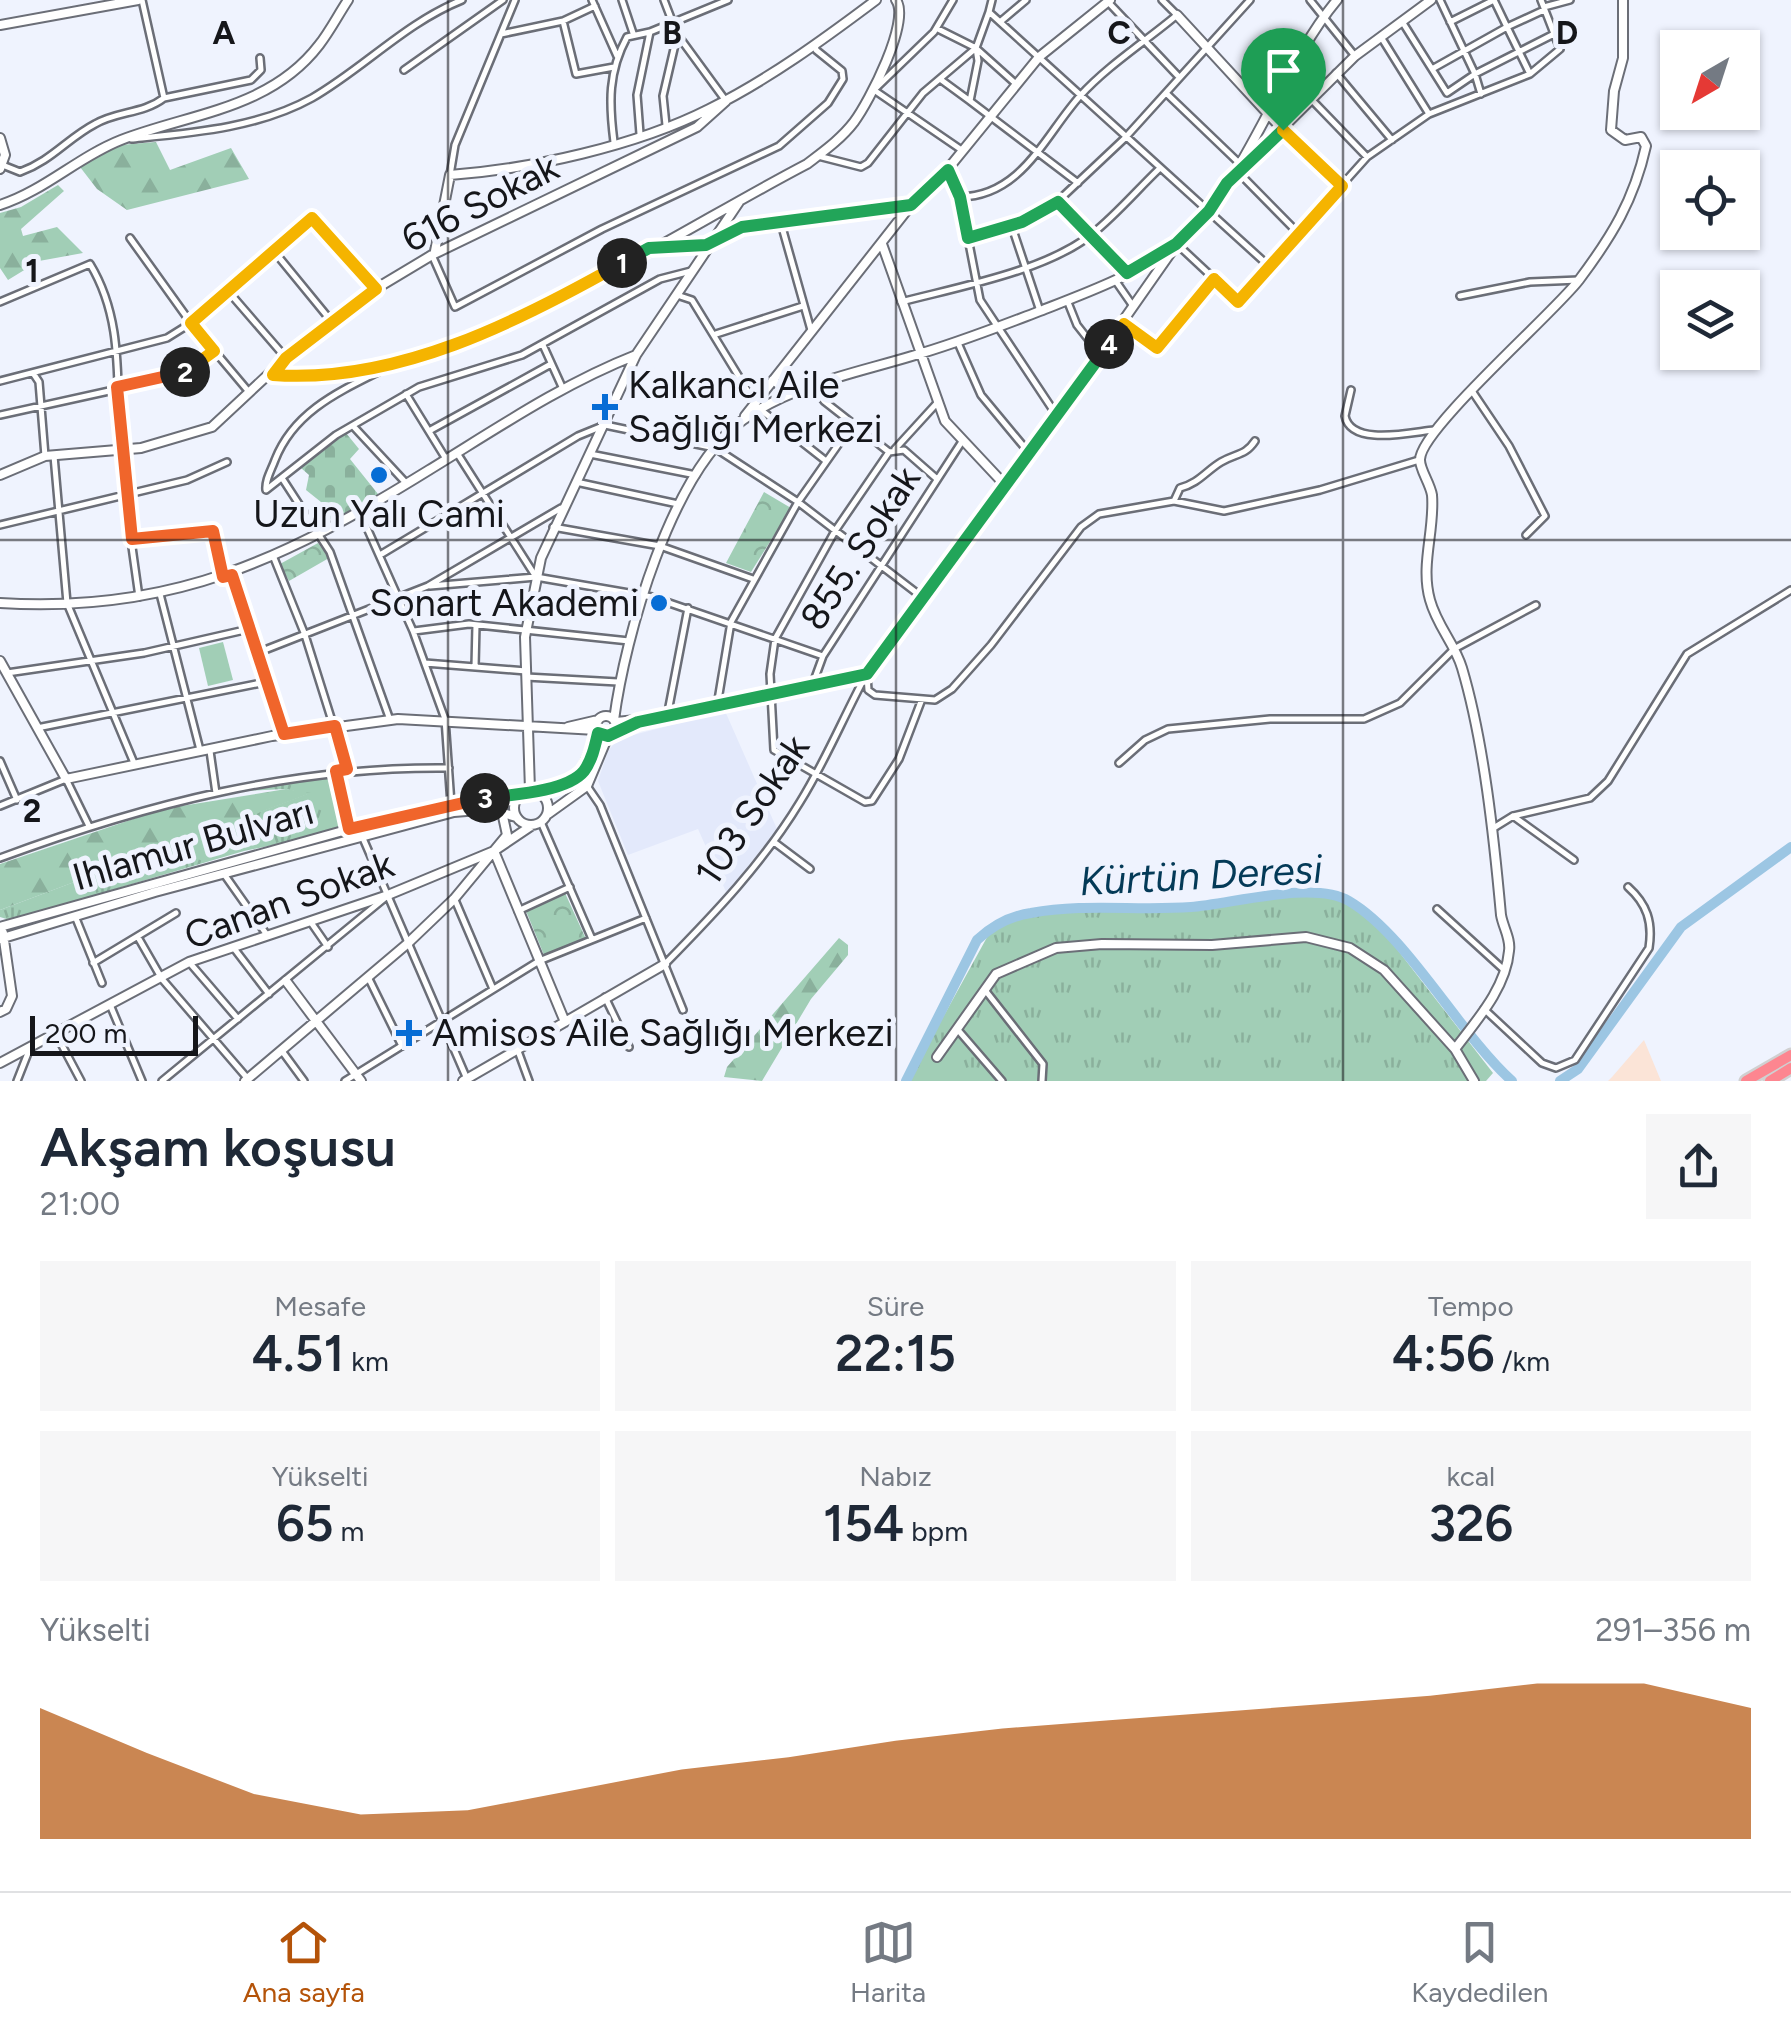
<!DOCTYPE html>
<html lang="tr">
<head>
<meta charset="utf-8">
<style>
	:root { --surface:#fff; --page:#f6f6f7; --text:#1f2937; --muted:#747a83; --line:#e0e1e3; --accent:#b45309 }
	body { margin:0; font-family:Figtree,sans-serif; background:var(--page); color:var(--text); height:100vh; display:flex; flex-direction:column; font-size:38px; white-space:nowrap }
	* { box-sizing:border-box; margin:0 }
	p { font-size:32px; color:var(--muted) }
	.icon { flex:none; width:55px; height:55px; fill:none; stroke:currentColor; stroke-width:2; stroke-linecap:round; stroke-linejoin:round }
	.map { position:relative; height:1081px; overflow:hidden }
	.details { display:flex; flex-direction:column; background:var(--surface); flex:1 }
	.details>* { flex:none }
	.needle { width:65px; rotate:219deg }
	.buttons { position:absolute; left:1660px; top:30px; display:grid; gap:20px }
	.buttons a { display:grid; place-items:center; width:100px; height:100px; border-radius:0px; background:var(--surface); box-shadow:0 2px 8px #0004; font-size:50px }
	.scale { position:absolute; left:30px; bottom:25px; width:168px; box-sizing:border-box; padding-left:10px; border:5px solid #15161a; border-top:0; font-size:28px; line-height:35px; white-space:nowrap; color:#15161a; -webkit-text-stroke:8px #eff3fe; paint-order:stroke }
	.pin { position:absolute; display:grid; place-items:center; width:85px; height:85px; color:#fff; margin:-102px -42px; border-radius:50% 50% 50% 0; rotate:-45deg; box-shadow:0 0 10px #0007 }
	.pin .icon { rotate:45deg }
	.km { position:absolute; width:50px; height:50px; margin:-25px; border-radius:50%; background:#222; color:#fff; font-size:28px; line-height:50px; text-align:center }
	.round { display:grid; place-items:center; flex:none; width:105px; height:105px; border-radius:0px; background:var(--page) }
	.head { display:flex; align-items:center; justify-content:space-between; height:170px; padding:0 40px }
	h1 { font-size:55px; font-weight:600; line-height:75px }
	.metrics { display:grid; grid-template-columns:repeat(3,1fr); gap:15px; height:170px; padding:10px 40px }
	.metrics div { display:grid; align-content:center; border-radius:0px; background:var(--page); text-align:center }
	.metrics b { font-size:50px; font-weight:600 }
	.metrics small { font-size:28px; font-weight:400 }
	.metrics p { font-size:28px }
	.chart { height:280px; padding:20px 40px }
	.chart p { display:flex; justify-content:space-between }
	.chart svg { width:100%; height:180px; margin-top:10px; fill:var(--accent); opacity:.7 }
	.dock { display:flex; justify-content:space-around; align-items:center; height:140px; border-top:2px solid var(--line); background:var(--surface); font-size:28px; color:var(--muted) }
	.dock a { display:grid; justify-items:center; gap:5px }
	.dock .selected { color:var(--accent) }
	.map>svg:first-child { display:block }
	.commercial { fill:#fbe4d7 }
	.built { fill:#e3e9fb }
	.grass { fill:url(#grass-tufts) }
	.forest { fill:url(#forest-firs) }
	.cemetery { fill:url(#cemetery-stones) }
	.park { fill:url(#park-crowns) }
	.pitch { fill:#a1ceb6 }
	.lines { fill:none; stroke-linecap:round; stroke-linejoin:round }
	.river { stroke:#9cc6e3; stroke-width:10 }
	.street-casing { stroke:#6b6e77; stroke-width:10 }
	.secondary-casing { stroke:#6b6e77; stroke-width:12 }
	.highway-casing { stroke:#d0d0d1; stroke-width:15 }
	.street { stroke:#fff; stroke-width:5 }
	.secondary { stroke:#fff; stroke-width:8 }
	.highway { stroke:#fd8690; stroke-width:10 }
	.split-1-casing { stroke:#fff; stroke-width:20 }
	.split-2-casing { stroke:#fff; stroke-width:20 }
	.split-3-casing { stroke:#fff; stroke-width:20 }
	.split-4-casing { stroke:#fff; stroke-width:20 }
	.split-5-casing { stroke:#fff; stroke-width:20 }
	.split-1 { stroke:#22a559; stroke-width:12 }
	.split-2 { stroke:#f5b400; stroke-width:12 }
	.split-3 { stroke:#f0652b; stroke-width:12 }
	.split-4 { stroke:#22a559; stroke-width:12 }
	.split-5 { stroke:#f5b400; stroke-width:12 }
	.grid { fill:none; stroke:#15161a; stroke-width:2.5; stroke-opacity:0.55 }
	.poi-dot { fill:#076dd5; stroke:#eff3fe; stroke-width:4 }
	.labels { text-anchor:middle; stroke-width:10; stroke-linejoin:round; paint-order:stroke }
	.street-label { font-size:38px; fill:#15161a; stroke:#eff3fe }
	.poi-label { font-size:38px; fill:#15161a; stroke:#eff3fe; text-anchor:start }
	.water-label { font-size:40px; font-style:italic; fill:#043a57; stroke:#eff3fe }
	.grid-label { font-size:32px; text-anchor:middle; font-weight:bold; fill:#15161a; stroke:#eff3fe; stroke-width:10; stroke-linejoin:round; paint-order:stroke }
</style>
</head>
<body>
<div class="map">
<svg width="1791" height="1081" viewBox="0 0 1791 1081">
	<defs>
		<pattern id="grass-tufts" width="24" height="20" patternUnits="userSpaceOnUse" patternTransform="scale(2.5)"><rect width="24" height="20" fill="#a1ceb6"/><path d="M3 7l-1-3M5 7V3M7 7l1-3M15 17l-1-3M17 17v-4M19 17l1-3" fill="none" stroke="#8ab09c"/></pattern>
		<pattern id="forest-firs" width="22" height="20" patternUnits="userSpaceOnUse" patternTransform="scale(2.5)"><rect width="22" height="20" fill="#a1ceb6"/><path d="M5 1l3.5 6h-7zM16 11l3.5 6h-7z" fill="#8ab09c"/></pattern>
		<pattern id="cemetery-stones" width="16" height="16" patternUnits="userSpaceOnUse" patternTransform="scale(2.5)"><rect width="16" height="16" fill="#a1ceb6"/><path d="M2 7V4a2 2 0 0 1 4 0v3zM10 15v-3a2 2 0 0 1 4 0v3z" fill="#8ab09c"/></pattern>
		<pattern id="park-crowns" width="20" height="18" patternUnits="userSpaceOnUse" patternTransform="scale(2.5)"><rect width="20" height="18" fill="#a1ceb6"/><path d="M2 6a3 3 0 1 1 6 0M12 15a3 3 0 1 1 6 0" fill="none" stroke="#8ab09c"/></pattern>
	</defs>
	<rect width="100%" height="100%" fill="#eff3fe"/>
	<path class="commercial" d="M 1644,1040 L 1661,1081 L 1608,1081 L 1612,1077 Z"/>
	<path class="built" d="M 725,711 L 777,829 L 727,894 L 698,829 L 628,855 L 598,781 L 608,751 L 618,739 Z"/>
	<path class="grass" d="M 335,771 L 349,829 L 244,851 L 10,920 L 0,917 L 0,910 L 307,794 L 286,789 L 243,791 Z
		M 1303,893 L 1344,898 L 1372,917 L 1493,1073 L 1486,1081 L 908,1081 L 991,930 L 1028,913 L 1188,907 Z"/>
	<path class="forest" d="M 156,142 L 170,170 L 231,148 L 249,179 L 127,210 L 97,189 L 80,167 L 120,145 Z
		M 58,185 L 64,191 L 21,229 L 23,236 L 57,227 L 83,253 L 39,261 L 8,280 L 0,268 L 0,213 L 21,207 Z
		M 286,789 L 311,793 L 0,910 L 0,864 L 163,809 Z
		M 839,938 L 848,945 L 848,955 L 811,999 L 762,1081 L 724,1077 L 727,1067 Z"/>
	<path class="cemetery" d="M 346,433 L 359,449 L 350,459 L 378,494 L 332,522 L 321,502 L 306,490 L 309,475 L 301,468 Z"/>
	<path class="park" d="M 764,492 L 791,508 L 751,572 L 726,563 Z
		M 318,543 L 329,558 L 289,581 L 280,564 Z
		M 565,893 L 586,939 L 544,955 L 526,911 Z"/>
	<path class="pitch" d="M 223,642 L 233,680 L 208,686 L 199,648 Z"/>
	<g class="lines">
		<path class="river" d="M 906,1081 L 977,940 C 992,926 1010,916 1031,913 C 1084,903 1137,911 1191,907 C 1231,904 1314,880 1349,901 C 1407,935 1458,1032 1512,1081
			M 1560,1081 L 1578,1069 L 1681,927 L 1791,847"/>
		<g class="street-casing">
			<path id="street" d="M 592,0 L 617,56
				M 622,0 L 633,33
				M 664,0 L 677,34 L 726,101
				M 953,0 L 934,32 L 874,90 L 963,151
				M 992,0 L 989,12 L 1271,268
				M 1310,0 L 1355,56
				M 1440,0 L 1475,74 L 1554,34
				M 1494,0 L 1507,27 L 1544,10
				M 1109,3 L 1179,77
				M 1544,7 L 1570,0
				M 563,21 L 595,6
				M 1000,22 L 1026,0
				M 1450,22 L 1492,1
				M 1403,23 L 1447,93 L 1475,74 L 1481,94
				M 938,29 L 976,48 L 978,61 L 970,101 L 940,79
				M 650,32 L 728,0
				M 501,34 L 563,21 L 576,74 L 614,67
				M 1381,37 L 1429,114
				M 977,49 L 1016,84
				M 1432,69 L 1507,27 L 1530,74
				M 404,70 L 503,0
				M 1336,73 L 1392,140
				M 1166,93 L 1238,162
				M 164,98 L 251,80 L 261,70 L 260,58
				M 1310,98 L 1367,157
				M 970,101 L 1078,183
				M 666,125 L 663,96 L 677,36
				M 1283,130 L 1342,186
				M 131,139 C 191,133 258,128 312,98 C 364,68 405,23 462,0
				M 614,142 C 609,103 608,72 627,37 L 650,32 L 637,95 L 640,134
				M 818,156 L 861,167 L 868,163 L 923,93 L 976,48 L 989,12
				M 5,166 L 20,172 C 51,161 68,138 95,124 C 117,111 143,114 164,98 L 142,0
				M 947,170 L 960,197 L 980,300 L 1057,416
				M 1238,172 L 1299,234
				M 450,175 L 455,145 L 515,0
				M 960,197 C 1022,196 1045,135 1080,96 C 1107,66 1146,41 1177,15 L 1162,0
				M 1058,201 L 1125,138 L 1250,0
				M 780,220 L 811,330
				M 1011,224 L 1040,311
				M 969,238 L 1022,222 L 1058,201 L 1127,273
				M 1178,245 L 1238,301 L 1367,157 L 1429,114 L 1530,74 L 1560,49 L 1541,0
				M 273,250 L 312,218 L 376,289
				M 656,250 L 686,243 L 707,245
				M 432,255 L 455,307 L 602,229 L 779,146 L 828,103 L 843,79 L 842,71 L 816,50 L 815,44
				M 1115,280 L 1133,306
				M 228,291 L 286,358
				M 677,295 L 692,300 L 755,403
				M 1460,296 L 1530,282 L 1579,280
				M 1067,300 L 1077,325 L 1099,353
				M 0,302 L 90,264 C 124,320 116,381 120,444 C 124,495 132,546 139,597
				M 901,302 C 958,287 1046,271 1092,234 C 1116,215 1137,190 1159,169
				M 1124,323 L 1157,348 L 1214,279
				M 716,334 L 803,306
				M 958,343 L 981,395 L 1030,454
				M 543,345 L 563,389
				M 390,366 C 343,390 295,409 275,460 C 271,471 265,480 266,490 L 336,435 L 419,387 L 522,355 L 660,279 L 691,271
				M 33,373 L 39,382 L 45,456
				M 0,381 L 167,338 L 191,323 L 130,238
				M 812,386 L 824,401 L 889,452 L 904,450 L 937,479
				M 1351,390 L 1345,416 C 1351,447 1412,432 1434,430
				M 1472,391 L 1509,446 L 1545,516 L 1526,535
				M 249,392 L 191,323 L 273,250 L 332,322
				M 406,394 L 446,459
				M 761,410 L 826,461
				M 0,415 L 177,376 L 214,351
				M 354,427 L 406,483
				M 429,431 L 551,364
				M 895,449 L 937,403
				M 889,452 L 835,531 L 775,639 L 770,674 L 774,750 L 865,802 L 872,801 L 899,759 L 922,699
				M 457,453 L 536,577 L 652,597 L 823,656
				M 590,454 L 696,475
				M 54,456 L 67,603 L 134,763
				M 282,478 L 330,552 L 390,720
				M 576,482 L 678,504
				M 1174,501 L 1180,488 C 1199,483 1206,471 1221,462 C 1236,453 1245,456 1255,441
				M 359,510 L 413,631 L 445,719 L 451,804
				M 0,525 L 187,480 L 227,462
				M 553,527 L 660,546 L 753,579
				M 132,539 L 213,531 L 223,574
				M 380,555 L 578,436 L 605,425 L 715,448 L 798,502 L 922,597
				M 274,558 L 305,635 L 347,769
				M 232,575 L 283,734
				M 430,586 L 536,577
				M 160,594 L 200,750
				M 414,631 L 469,624 L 629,641
				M 257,653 L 428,586 L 561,508
				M 425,663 L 526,671
				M 475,667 L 476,625
				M 7,673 L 144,653 L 249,629
				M 867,675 L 868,690 L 875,695 L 935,700 L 952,689 L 991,645 L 1081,527 L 1099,514 L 1174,501 L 1224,511 L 1320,490 L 1419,460
				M 526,677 L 618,682
				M 812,686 L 823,656 L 961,443
				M 717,706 L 731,622 L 798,502 L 852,425
				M 667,717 L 688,608
				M 37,728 L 266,682
				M 210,751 L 216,793
				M 0,761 L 17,800
				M 1119,763 L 1145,740 L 1168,729 L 1270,719 L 1364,719 L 1400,703 L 1454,649 L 1536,605
				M 336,771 L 349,829
				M 587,786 L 600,805 L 683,1010
				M 0,806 L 66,779 L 89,826
				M 1513,816 L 1574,860
				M 541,822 L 592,939
				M 1492,829 L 1513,816 L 1590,798 L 1608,781 L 1687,654 L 1791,590
				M 362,836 L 467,1079
				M 774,842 L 810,869
				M 0,858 C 146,804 293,766 449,768
				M 224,874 L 267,935
				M 455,900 L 493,989
				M 1437,909 L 1503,969
				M 518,911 L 570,887
				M 75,916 L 102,983
				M 310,921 L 328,947
				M 139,939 L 162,979 L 248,1079
				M 233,947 L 269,994
				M 189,962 L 238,1019
				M 93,963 L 176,913
				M 665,964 C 715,913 763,863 800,802 C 825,762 843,718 865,677
				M 368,977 L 402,1046
				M 985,990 L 1043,1064 L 1042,1081
				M 605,997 L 629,1047
				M 111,1007 L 142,1081
				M 1484,1009 L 1542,1063 L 1556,1068 L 1575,1060 L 1649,948 C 1653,922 1647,904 1628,887
				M 958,1030 L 1002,1081
				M 56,1034 L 81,1081
				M 282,1051 L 304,1081
				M 518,1051 L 529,1081
				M 17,1081 L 30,1048
				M 162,1081 L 386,897
				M 345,1081 L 539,961 L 646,918"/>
		</g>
		<g class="secondary-casing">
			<path id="secondary" d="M 1177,15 L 1283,130
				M 0,25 L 138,0
				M 0,138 L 5,155 L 0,169
				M 1234,176 L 1355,56 L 1431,0
				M 0,205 C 44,191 78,157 121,140 C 191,113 270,109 319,45 C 330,31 338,15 348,0
				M 714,238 L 780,219 L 911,205
				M 882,244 L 945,421 L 1005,485
				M 435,251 L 450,175 C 531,169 636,146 709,109 C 768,80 824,39 876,0
				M 273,375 C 445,390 657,242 807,164 C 824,151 841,139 854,122 C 869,102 911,21 896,0
				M 773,380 L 785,389 L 798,388
				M 745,416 L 911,205 L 947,170 L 1039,57 L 1110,0
				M 0,475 L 45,456 L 141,448 L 212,427 L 286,358 L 367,294 L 432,255 L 697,127 L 726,101
				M 0,603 C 172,614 287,558 429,470 C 496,429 562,384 636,355
				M 0,661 L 66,779 L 272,736 L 398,719 L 596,730
				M596 726a10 10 0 1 1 20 0a10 10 0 1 1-20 0Z
				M 614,720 C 625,636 671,472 743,420 C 791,385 856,373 912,356 C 955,344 998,327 1040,311 C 1086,293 1136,275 1176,245 C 1242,194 1279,69 1337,0
				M 616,722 L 667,717 L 867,675 L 990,511 L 1174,248
				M 568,727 L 598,720
				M 530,790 L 525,637 L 541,558 L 636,355 L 739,202
				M514 808a17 17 0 1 1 34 0a17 17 0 1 1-34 0Z
				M 537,791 L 579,776 L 598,733
				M 548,814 L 587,786 L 608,736
				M 494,851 L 565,1022
				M 0,927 L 375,822 L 451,804 L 518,796
				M 0,939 L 155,892 L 454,812 L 491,809 L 516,817
				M 286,981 L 361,1081
				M 0,1012 L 6,1009 L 12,996 L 3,933
				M 1455,1049 C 1476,1021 1506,988 1509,951 C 1511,939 1503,927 1501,915 C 1494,838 1484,742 1462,668 C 1455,644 1437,626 1430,600 C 1420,565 1435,530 1432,495 C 1430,483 1420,470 1420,460 C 1419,430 1554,313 1579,280 C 1612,236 1634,200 1646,146 L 1641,137 L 1625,140 L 1611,130 L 1614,91 L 1623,58 L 1623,0
				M 937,1057 L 996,974 L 1056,948 L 1102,944 L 1212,945 L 1306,937 L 1350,948 L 1384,970 L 1455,1049 L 1474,1081
				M 0,1063 L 189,962 L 388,895 L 494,851 L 531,826
				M 245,1081 L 407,944 L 454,899 L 507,835 L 502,812
				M 463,1081 L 665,964"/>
		</g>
		<g class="highway-casing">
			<path id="highway" d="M 1746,1081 L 1791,1055
				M 1770,1081 L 1791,1068"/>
		</g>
		<use href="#street" class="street"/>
		<use href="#secondary" class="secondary"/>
		<use href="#highway" class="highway"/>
	</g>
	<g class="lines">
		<g class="split-1-casing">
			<path id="split-1" d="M 622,263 L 649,248 L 706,245 L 742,227 L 911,205 L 948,170 L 960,197 L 968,238 L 1022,222 L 1058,202 L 1127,273 L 1176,244 L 1209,211 L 1227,183 L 1283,130"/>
		</g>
		<g class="split-2-casing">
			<path id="split-2" d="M 185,372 L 214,351 L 191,323 L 312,218 L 376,289 L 286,358 L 273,375 C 396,384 518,322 622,263"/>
		</g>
		<g class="split-3-casing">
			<path id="split-3" d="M 185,372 L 117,387 L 132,539 L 213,531 L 223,577 L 232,575 L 284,734 L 335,726 L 347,769 L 336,771 L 349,829 L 485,798"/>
		</g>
		<g class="split-4-casing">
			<path id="split-4" d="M 485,798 C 510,795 567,792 584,771 C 592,760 595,746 598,733 L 608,736 L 638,722 L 867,674 L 1109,344"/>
		</g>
		<g class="split-5-casing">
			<path id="split-5" d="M 1109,344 L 1124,324 L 1157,348 L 1214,279 L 1238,302 L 1342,186 L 1283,130"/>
		</g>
		<use href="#split-1" class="split-1"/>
		<use href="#split-2" class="split-2"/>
		<use href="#split-3" class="split-3"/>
		<use href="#split-4" class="split-4"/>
		<use href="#split-5" class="split-5"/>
	</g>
	<path class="grid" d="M 448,0 L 448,1081M 896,0 L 896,1081M 1343,0 L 1343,1081M 0,540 L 1791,540"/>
	<g class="poi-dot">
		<path d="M600 392h10v10h10v10h-10v10h-10v-10h-10v-10h10z"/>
		<circle cx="379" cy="475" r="10"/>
		<circle cx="659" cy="603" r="10"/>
		<path d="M404 1018h10v10h10v10h-10v10h-10v-10h-10v-10h10z"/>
	</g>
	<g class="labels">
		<g class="street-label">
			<text transform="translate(480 203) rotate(-27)" y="13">616 Sokak</text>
			<text transform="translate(860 548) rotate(-57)" y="13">855. Sokak</text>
			<text transform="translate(752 810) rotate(-56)" y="13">103 Sokak</text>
			<text transform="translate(193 844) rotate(-16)" y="13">Ihlamur Bulvarı</text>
			<text transform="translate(289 900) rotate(-20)" y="13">Canan Sokak</text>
		</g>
		<g class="poi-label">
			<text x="628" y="398">Kalkancı Aile<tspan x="628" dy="44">Sağlığı Merkezi</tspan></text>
			<text x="379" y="527" text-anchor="middle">Uzun Yalı Cami</text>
			<text x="639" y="616" text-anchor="end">Sonart Akademi</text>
			<text x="432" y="1046">Amisos Aile Sağlığı Merkezi</text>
		</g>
		<g class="water-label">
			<text transform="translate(1201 875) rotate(-3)" y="14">Kürtün Deresi</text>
		</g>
	</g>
	<g class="grid-label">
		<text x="224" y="44">A</text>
		<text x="672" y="44">B</text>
		<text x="1119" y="44">C</text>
		<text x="1567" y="44">D</text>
		<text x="32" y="282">1</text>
		<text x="32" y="822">2</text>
	</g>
</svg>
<div class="buttons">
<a><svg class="needle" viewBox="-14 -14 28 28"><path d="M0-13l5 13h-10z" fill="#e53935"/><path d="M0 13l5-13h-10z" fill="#747a83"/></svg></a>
<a><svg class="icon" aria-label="locate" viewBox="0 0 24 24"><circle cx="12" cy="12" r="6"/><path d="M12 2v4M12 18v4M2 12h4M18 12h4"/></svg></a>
<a><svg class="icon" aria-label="layers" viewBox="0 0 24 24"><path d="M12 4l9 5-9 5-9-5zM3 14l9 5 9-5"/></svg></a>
</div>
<div class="scale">200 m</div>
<div class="pin" style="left:1283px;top:130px;background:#1e9e55"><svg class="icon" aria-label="arrive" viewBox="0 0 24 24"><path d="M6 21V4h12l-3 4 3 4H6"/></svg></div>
<b class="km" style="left:622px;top:263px">1</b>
<b class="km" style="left:185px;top:372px">2</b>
<b class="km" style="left:485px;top:798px">3</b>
<b class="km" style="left:1109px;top:344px">4</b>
</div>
<section class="details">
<div class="head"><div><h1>Akşam koşusu</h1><p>21:00</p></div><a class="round"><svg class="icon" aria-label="share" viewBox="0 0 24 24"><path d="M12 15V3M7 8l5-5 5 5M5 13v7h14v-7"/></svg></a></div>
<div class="metrics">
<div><p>Mesafe</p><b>4.51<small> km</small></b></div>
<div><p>Süre</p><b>22:15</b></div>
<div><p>Tempo</p><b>4:56<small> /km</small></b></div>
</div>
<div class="metrics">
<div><p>Yükselti</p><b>65<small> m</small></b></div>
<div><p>Nabız</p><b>154<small> bpm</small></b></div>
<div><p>kcal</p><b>326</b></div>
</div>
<div class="chart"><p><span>Yükselti</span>291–356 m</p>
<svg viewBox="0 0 160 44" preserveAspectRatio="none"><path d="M0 44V12L10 23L20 33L30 38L40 37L50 32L60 27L70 24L80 20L90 17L100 15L110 13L120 11L130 9L140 6L150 6L160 12V44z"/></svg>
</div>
</section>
<nav class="dock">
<a class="selected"><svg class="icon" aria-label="home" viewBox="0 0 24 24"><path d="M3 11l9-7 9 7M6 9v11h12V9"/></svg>Ana sayfa</a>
<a><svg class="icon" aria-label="map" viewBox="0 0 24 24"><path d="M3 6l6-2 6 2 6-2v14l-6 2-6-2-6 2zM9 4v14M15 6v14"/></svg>Harita</a>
<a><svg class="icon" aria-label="saved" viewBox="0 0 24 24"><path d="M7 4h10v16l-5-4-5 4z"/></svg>Kaydedilen</a>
</nav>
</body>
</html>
